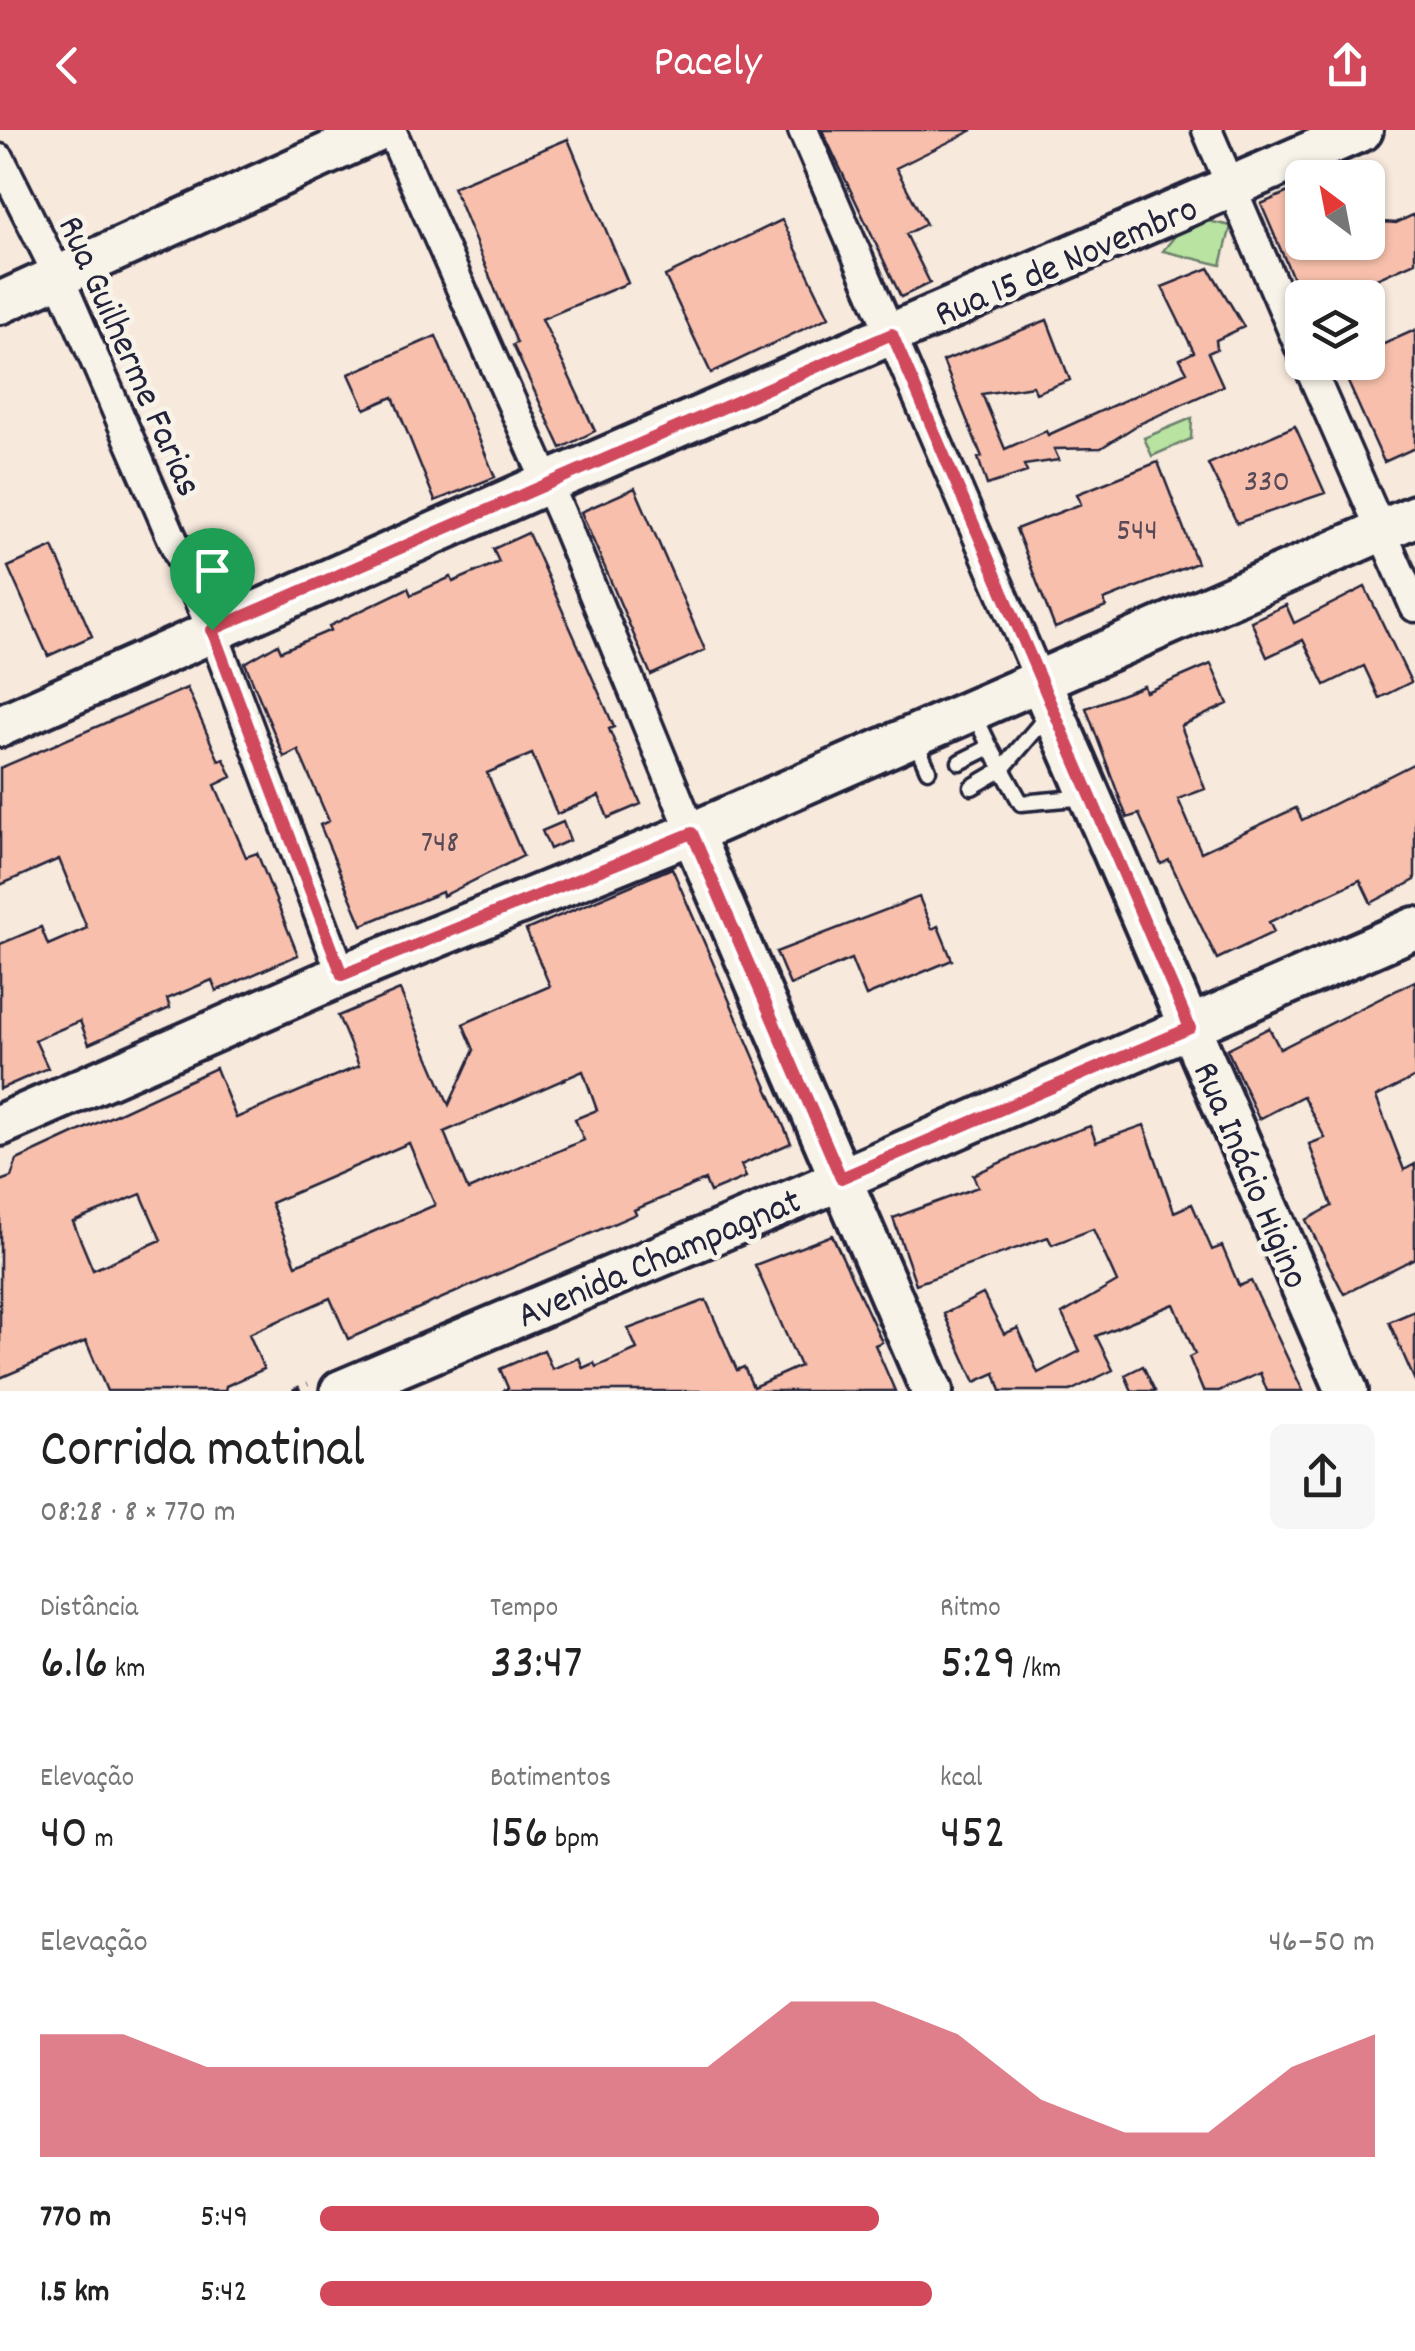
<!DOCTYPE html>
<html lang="pt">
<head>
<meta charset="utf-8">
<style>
	:root { --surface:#fff; --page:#f6f6f6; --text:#222; --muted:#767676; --accent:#d1495b }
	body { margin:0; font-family:Dekko,sans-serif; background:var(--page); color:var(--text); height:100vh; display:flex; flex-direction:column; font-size:38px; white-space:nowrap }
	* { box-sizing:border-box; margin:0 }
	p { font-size:32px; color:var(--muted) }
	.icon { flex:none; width:55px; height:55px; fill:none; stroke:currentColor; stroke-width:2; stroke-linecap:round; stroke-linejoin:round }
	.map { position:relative; height:1261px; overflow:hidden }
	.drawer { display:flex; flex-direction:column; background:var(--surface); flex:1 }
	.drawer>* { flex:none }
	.needle { width:65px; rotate:328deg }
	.buttons { position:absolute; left:1285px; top:30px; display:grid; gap:20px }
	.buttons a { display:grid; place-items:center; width:100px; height:100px; border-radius:15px; background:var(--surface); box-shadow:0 2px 8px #0004; font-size:50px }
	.pin { position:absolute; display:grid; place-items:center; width:85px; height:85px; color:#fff; margin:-102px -42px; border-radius:50% 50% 50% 0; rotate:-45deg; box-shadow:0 0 10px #0007 }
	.pin .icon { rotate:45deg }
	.round { display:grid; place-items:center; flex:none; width:105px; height:105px; border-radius:15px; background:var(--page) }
	.head { display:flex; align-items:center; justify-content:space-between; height:170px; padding:0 40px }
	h1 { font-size:55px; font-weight:600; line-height:75px }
	.metrics { display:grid; grid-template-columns:repeat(3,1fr); gap:15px; height:170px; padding:10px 40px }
	.metrics div { display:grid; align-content:center }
	.metrics b { font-size:50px; font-weight:600 }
	.metrics small { font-size:28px; font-weight:400 }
	.metrics p { font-size:28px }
	.chart { height:280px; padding:20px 40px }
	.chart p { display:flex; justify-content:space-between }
	.chart svg { width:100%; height:180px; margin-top:10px; fill:var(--accent); opacity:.7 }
	ul { padding:0 40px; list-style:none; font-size:32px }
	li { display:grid; grid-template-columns:160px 120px 1fr; align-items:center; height:75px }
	li i { height:25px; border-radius:12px; background:var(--accent) }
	header { display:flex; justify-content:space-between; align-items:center; height:130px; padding:0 40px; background:var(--accent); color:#fff; font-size:45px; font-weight:600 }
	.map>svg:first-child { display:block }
	.green { fill:#b8e3a0; stroke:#6d826e; stroke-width:2.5 }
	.building { fill:#f8c0ac; stroke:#22223b; stroke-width:2.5; fill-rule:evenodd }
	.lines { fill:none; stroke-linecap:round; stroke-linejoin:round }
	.lane-casing { stroke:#22223b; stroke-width:21 }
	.street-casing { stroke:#22223b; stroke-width:35 }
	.secondary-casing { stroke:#22223b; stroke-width:48 }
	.path { stroke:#22223b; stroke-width:5; stroke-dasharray:8 8; stroke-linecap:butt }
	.lane { stroke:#f7f3e8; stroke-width:14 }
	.street { stroke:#f7f3e8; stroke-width:28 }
	.secondary { stroke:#f7f3e8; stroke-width:40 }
	.route-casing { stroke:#fff; stroke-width:20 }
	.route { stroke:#d1495b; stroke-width:12 }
	.labels { text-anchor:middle; stroke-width:10; stroke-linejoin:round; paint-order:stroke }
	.number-label { font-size:32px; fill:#584a57 }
	.street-label { font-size:38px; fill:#22223b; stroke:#f7f3e8 }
</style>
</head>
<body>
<header><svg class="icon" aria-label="back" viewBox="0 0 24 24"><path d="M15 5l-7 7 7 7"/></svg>Pacely<svg class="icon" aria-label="share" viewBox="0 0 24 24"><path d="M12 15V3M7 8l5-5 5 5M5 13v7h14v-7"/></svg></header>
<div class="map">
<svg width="1415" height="1261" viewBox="0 0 1415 1261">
	<rect width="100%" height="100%" fill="#f7e9dc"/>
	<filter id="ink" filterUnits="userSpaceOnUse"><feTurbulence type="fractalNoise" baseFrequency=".01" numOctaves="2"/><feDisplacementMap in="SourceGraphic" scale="20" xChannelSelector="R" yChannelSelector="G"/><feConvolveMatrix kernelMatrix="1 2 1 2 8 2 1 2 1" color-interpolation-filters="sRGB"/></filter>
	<g filter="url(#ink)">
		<path class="green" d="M 1190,87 L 1231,96 L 1221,135 L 1163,121 Z
			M 1192,288 L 1191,309 L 1152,326 L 1144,308 Z"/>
		<path class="building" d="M 822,0 L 973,0 L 896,38 L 926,94 L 906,104 L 930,153 L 901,167 Z
			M 568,9 L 628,153 L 542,189 L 595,301 L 561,318 L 513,215 L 517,213 L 453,57 Z
			M 1302,56 L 1302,112 L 1368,112 L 1368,91 L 1396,93 L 1415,84 L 1415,132 L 1347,162 L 1350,168 L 1310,168 L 1302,151 L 1302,169 L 1261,74 Z
			M 782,90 L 829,187 L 711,243 L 665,146 Z
			M 1209,138 L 1244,197 L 1216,210 L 1217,219 L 1208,223 L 1223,256 L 1139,294 L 1101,318 L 1054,319 L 1059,330 L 1024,335 L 1027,342 L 987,355 L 978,328 L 982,327 L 943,231 L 1047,190 L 1070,250 L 1036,263 L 1033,256 L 982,264 L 1005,319 L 1046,301 L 1048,305 L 1187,242 L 1180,229 L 1194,222 L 1162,157 Z
			M 1415,200 L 1415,318 L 1384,332 L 1339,232 L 1368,232 L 1368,221 Z
			M 436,206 L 495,347 L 435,371 L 393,267 L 365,279 L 349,244 Z
			M 1295,296 L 1325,363 L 1237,393 L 1208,334 Z
			M 1158,332 L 1197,433 L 1104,470 L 1106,477 L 1055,498 L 1016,399 L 1081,374 L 1077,364 Z
			M 635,358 L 705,520 L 651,545 L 581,382 Z
			M 528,403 L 604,574 L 614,597 L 609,599 L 641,674 L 608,688 L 599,666 L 557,684 L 532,624 L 487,643 L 523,726 L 443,766 L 442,762 L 362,795 L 320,695 L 329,691 L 298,620 L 284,627 L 245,533 L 278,514 L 281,521 L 331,500 L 329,496 L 408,458 L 411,465 L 451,447 L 453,452 L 499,432 L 493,419 Z
			M 53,417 L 92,506 L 48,526 L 8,437 Z
			M 1365,457 L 1411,552 L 1379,568 L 1364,536 L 1325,555 L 1303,510 L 1267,527 L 1251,491 L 1286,475 L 1294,493 Z
			M 1211,534 L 1228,574 L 1181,596 L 1205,659 L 1178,669 L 1201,722 L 1296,678 L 1302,690 L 1415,633 L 1415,750 L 1371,773 L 1360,750 L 1269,792 L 1274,802 L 1217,829 L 1169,730 L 1161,734 L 1139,684 L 1127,688 L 1086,578 L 1144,556 L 1146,562 Z
			M 187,558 L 219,631 L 224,629 L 232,647 L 215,655 L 246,727 L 257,723 L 298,825 L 216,861 L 212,850 L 167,869 L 170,878 L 89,914 L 80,891 L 35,910 L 48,938 L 0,959 L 0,814 L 41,797 L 48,815 L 87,798 L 59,729 L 0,755 L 0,638 Z
			M 563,692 L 570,710 L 550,719 L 542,701 Z
			M 672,738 L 791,1013 L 741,1035 L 746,1047 L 710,1062 L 705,1050 L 634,1080 L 636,1084 L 348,1209 L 330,1168 L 249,1204 L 264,1239 L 226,1256 L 225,1261 L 107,1261 L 86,1211 L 0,1248 L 0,1051 L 11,1047 L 17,1030 L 216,938 L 236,988 L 359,936 L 338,886 L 400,860 L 449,975 L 474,920 L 463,894 L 550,856 L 526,800 ZM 583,941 L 597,980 L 575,989 L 584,1010 L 468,1060 L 444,1002 ZM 409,1013 L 435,1075 L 296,1135 L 271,1073 ZM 141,1064 L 161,1110 L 93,1140 L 73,1092 Z
			M 919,767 L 932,799 L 938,796 L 952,830 L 866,866 L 851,829 L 790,855 L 776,822 Z
			M 1415,851 L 1415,947 L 1376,967 L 1404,1040 L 1415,1034 L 1415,1128 L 1344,1164 L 1306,1090 L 1332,1076 L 1309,1014 L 1325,1008 L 1303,966 L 1259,989 L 1227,919 L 1269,898 L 1280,919 Z
			M 1144,995 L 1174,1082 L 1192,1074 L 1212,1120 L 1222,1116 L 1239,1156 L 1251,1151 L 1303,1261 L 1267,1261 L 1260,1243 L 1219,1261 L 1203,1261 L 1189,1227 L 1195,1224 L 1174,1174 L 1096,1206 L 1113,1240 L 1070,1261 L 1001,1261 L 995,1243 L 975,1252 L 944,1184 L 983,1164 L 1004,1204 L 1018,1198 L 1038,1243 L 1080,1221 L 1062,1184 L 1117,1152 L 1093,1099 L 1052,1115 L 1048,1107 L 916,1154 L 893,1088 L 978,1057 L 973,1045 L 1048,1011 L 1090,996 L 1096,1012 Z
			M 832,1105 L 882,1212 L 875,1215 L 895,1261 L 502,1261 L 508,1258 L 500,1239 L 544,1220 L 552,1239 L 579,1228 L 583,1238 L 594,1233 L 596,1237 L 637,1219 L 628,1199 L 706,1170 L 737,1240 L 744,1237 L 753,1257 L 800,1236 L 755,1135 Z
			M 1415,1181 L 1415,1251 L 1389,1192 Z
			M 1143,1236 L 1155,1261 L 1132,1261 L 1125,1245 Z"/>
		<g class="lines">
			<g class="lane-casing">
				<path id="lane" d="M 914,608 L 928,640
					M 990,617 L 1021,673 L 1087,667
					M 960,632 L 990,617 L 973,582
					M 972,657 L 1001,640 L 1049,584"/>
			</g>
			<g class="street-casing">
				<path id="street" d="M 391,0 L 561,384 L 692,703
					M 803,0 L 1040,551
					M 1207,0 L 1302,222
					M 0,29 L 59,147 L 212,500 L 342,845
					M 1307,232 L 1415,477"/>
			</g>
			<g class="secondary-casing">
				<path id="secondary" d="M 0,173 L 380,0
					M 1040,551 L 1347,1261
					M 0,596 L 547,353 L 1362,0
					M 692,703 L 932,1261
					M 0,995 L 342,845 L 692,703 L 1415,386
					M 341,1261 L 807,1064 L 1415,798"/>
			</g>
			<path class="path" d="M 293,1261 L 308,1254"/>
			<use href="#lane" class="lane"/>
			<use href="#street" class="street"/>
			<use href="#secondary" class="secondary"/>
		</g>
	</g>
	<g class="lines" filter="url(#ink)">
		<g class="route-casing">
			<path id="route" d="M 892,204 L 1190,898 L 841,1048 L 692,703 L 342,845 L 212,500 Z"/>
		</g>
		<use href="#route" class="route"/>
	</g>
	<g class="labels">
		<g class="number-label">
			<text x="1267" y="360">330</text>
			<text x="1137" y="409">544</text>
			<text x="440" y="721">748</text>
		</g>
		<g class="street-label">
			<text transform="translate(1065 129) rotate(-23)" y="13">Rua 15 de Novembro</text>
			<text transform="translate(132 225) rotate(66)" y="13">Rua Guilherme Farias</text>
			<text transform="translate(1253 1044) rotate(67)" y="13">Rua Inácio Higino</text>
			<text transform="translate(658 1126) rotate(-23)" y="13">Avenida Champagnat</text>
		</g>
	</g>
</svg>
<div class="buttons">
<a><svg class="needle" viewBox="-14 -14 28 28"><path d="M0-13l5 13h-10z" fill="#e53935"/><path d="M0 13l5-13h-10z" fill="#767676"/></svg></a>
<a><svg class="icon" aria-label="layers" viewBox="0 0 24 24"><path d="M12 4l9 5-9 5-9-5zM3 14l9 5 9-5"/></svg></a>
</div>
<div class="pin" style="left:212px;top:500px;background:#1e9e55"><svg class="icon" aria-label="arrive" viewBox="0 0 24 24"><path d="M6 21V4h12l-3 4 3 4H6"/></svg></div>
</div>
<section class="drawer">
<div class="head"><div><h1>Corrida matinal</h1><p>08:28 · 8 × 770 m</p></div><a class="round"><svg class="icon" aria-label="share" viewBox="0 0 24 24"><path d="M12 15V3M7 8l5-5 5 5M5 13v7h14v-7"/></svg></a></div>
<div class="metrics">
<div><p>Distância</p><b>6.16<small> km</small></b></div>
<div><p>Tempo</p><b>33:47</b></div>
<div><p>Ritmo</p><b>5:29<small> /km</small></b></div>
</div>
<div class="metrics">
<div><p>Elevação</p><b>40<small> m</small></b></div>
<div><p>Batimentos</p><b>156<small> bpm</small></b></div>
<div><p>kcal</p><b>452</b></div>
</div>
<div class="chart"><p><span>Elevação</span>46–50 m</p>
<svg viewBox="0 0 160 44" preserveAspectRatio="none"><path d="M0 44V14L10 14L20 22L30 22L40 22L50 22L60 22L70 22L80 22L90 6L100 6L110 14L120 30L130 38L140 38L150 22L160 14V44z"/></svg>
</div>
<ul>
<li><b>770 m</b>5:49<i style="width:53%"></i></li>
<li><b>1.5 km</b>5:42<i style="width:58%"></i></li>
</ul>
</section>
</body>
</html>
